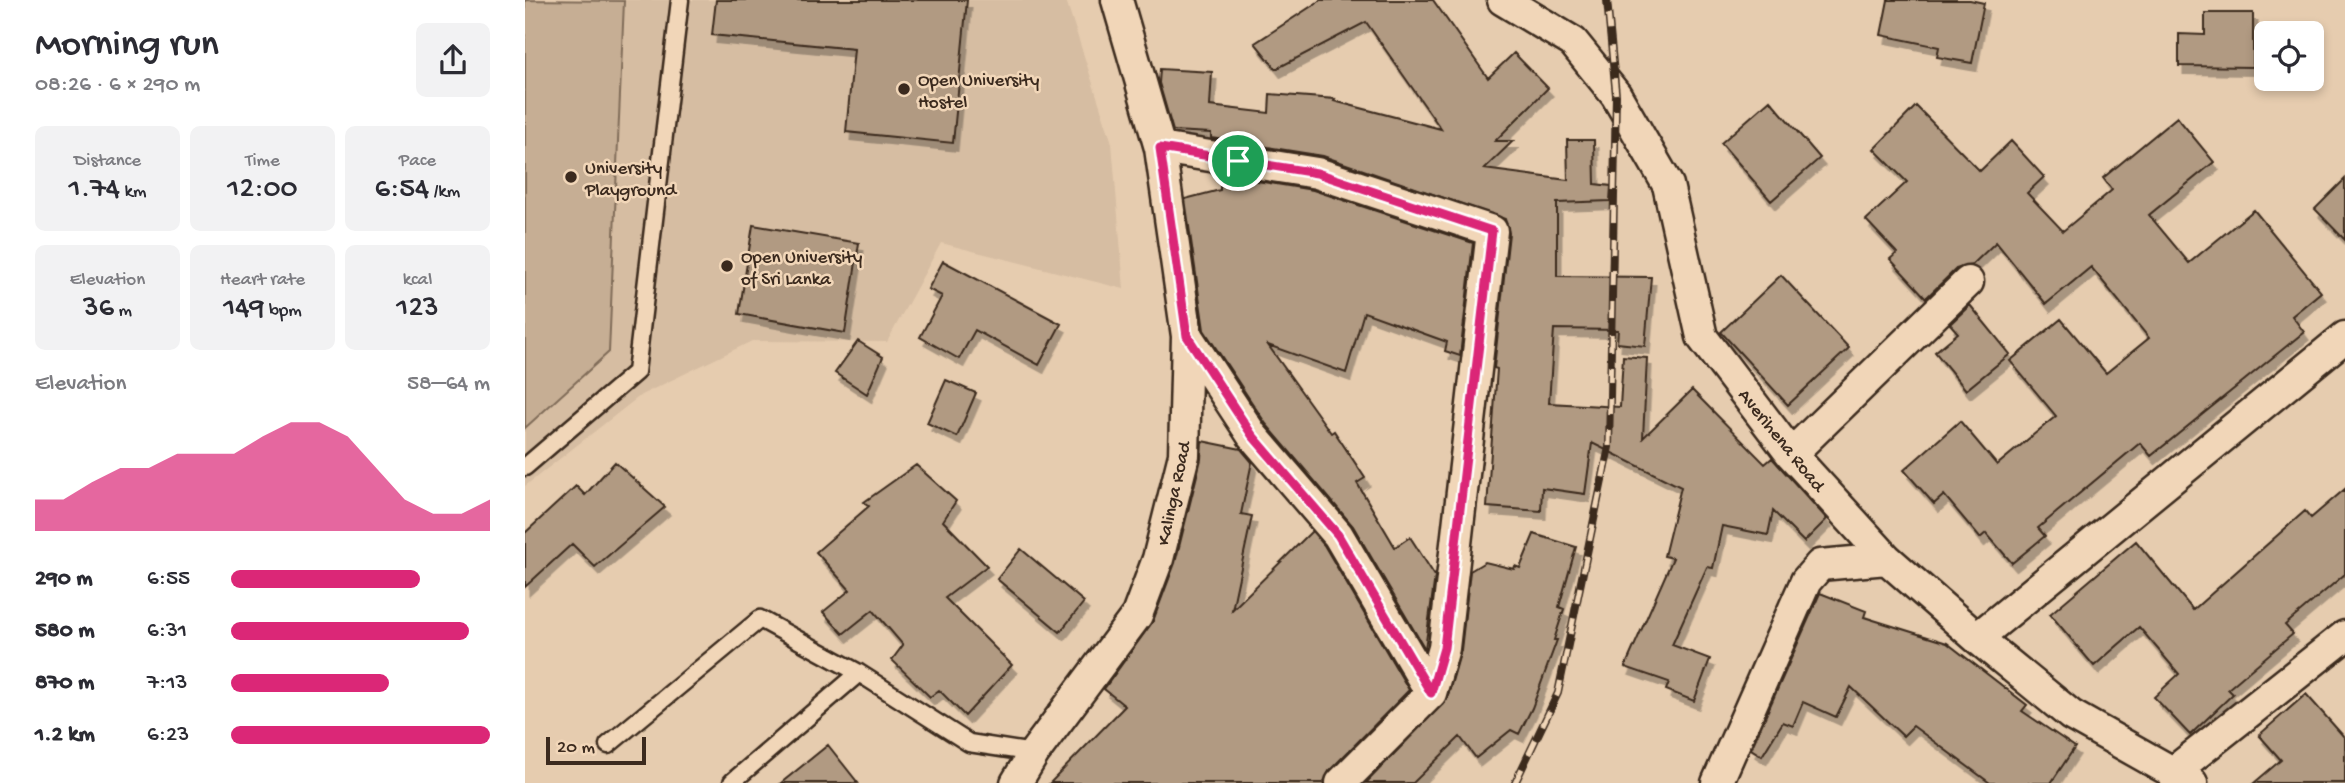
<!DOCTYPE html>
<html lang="en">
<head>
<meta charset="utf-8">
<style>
	:root { --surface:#fff; --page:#f2f2f3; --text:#2b2b33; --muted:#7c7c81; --accent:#db2777 }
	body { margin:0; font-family:"Gochi Hand",sans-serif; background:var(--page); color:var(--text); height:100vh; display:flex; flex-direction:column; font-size:26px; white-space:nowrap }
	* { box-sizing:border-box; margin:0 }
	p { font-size:23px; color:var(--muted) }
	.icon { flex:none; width:38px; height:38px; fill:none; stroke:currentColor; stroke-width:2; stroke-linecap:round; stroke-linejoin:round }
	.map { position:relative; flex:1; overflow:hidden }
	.panel { display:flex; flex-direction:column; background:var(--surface); width:525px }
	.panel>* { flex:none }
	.tools { position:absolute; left:1729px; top:21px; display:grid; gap:14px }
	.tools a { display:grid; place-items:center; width:70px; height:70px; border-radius:10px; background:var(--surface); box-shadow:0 4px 10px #0003; font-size:35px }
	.scale { position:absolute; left:21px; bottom:18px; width:100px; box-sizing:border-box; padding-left:7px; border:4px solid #3b2a1e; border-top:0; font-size:19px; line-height:24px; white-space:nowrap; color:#3b2a1e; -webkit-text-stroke:5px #f1d6b8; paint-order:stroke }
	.pin { position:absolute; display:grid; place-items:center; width:60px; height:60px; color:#fff; margin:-30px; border:4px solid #fff; border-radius:50%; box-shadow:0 2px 7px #0007 }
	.round { display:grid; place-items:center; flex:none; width:74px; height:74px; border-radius:10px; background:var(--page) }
	.overview { display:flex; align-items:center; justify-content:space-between; height:119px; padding:0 35px }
	h1 { font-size:38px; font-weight:600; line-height:52px }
	.figures { display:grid; grid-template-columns:repeat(3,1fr); gap:10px; height:119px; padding:7px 35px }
	.figures div { display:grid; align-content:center; border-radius:10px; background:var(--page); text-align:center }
	.figures b { font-size:30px; font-weight:600 }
	.figures small { font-size:19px; font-weight:400 }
	.figures p { font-size:19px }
	.chart { height:196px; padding:14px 35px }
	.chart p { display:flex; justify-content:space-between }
	.chart svg { width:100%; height:126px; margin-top:7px; fill:var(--accent); opacity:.7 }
	ul { padding:0 35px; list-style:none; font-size:23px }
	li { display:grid; grid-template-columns:112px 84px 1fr; align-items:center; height:52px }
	li i { height:18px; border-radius:9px; background:var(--accent) }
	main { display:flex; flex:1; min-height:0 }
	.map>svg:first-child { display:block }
	.built { fill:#d6bda2 }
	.green { fill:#c6ae94; stroke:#806c59; stroke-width:2 }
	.building { fill:#b19a82; stroke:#3b2a1e; stroke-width:2; filter:url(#shadow) }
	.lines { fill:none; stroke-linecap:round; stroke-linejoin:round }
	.service-casing { stroke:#3b2a1e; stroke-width:21 }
	.minor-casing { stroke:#3b2a1e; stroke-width:35 }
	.service { stroke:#f1d6b8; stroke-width:16 }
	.minor { stroke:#f1d6b8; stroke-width:30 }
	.rail-casing { stroke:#3b2a1e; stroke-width:8 }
	.rail { stroke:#f1d6b8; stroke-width:5; stroke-dasharray:16; stroke-linecap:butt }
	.route-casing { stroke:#fff; stroke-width:14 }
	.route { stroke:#db2777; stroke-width:9 }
	.poi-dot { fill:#3b2a1e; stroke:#f1d6b8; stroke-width:2.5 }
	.labels { text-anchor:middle; stroke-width:5; stroke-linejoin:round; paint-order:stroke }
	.poi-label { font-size:19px; fill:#3b2a1e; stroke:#f1d6b8; text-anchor:start }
	.street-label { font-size:19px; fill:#3b2a1e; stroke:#f1d6b8 }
</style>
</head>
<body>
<main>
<section class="panel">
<div class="overview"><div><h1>Morning run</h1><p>08:26 · 6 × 290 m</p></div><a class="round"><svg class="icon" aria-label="share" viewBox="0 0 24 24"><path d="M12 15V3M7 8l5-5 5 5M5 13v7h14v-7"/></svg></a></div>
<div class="figures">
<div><p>Distance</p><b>1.74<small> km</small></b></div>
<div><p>Time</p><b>12:00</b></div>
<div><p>Pace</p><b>6:54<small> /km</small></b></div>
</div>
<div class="figures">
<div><p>Elevation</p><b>36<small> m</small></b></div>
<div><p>Heart rate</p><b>149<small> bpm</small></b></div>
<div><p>kcal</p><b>123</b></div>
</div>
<div class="chart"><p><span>Elevation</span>58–64 m</p>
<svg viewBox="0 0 160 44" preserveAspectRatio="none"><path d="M0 44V33L10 33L20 27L30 22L40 22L50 17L60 17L70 17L80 11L90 6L100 6L110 11L120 22L130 33L140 38L150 38L160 33V44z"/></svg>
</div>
<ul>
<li><b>290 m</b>6:55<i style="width:73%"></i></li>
<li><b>580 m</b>6:31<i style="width:92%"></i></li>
<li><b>870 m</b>7:13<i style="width:61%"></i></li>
<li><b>1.2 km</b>6:23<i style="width:100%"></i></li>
</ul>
</section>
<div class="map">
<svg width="1820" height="783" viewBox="0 0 1820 783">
	<defs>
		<filter id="shadow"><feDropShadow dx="4.5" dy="8" stdDeviation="0" flood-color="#0004"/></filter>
	</defs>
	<rect width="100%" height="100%" fill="#e6ccaf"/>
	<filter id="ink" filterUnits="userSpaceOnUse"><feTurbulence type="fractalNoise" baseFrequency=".0143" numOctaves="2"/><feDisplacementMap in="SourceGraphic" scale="14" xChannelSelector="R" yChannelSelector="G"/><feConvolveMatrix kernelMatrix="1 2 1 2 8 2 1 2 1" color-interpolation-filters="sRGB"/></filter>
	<g filter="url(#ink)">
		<path class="built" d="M 0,0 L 541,0 L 587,143 L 599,289 L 416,243 L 362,342 L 227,341 L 116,395 L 0,486 Z"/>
		<path class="green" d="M 0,0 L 99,1 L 84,352 L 0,428 Z"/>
		<path class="building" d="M 191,0 L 442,0 L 428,143 L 321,132 L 329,49 L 187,35 Z
			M 796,0 L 908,0 L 963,78 L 989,53 L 1023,88 L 970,141 L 988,141 L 959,169 L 1043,180 L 1042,140 L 1069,140 L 1070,184 L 1086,186 L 1085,201 L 1032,203 L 1032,276 L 1126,277 L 1120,346 L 1092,343 L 1093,330 L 1029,329 L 1024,403 L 1095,407 L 1098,356 L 1122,358 L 1118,438 L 1167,390 L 1240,464 L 1247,458 L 1302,519 L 1279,542 L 1248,511 L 1243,535 L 1197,526 L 1188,568 L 1182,567 L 1147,645 L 1185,659 L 1169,701 L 1141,690 L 1144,682 L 1100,667 L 1148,558 L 1139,556 L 1156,487 L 1067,443 L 1060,494 L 1017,488 L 1016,511 L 962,507 L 972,369 L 969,368 L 984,233 L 980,219 L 798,156 L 686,138 L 686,133 L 648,131 L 634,83 L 635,69 L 687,72 L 685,106 L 744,113 L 745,94 L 810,99 L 809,101 L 916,129 L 841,22 L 751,69 L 730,43 Z
			M 1363,0 L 1445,0 L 1459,3 L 1447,63 L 1412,57 L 1414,47 L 1356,35 Z
			M 1680,13 L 1728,13 L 1728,67 L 1654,66 L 1654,34 L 1680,35 Z
			M 1245,100 L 1295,158 L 1246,201 L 1196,143 Z
			M 1391,106 L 1455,171 L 1486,141 L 1519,177 L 1502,193 L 1538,231 L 1587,190 L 1578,178 L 1652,117 L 1689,162 L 1624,215 L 1664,263 L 1729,210 L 1796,292 L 1767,316 L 1779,332 L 1626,456 L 1615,443 L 1513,528 L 1520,536 L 1487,563 L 1461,533 L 1455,538 L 1419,495 L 1409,504 L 1379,470 L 1435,421 L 1472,465 L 1531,416 L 1485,361 L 1536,319 L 1581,373 L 1624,338 L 1566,267 L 1521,304 L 1471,242 L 1447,265 L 1431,269 L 1401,298 L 1365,259 L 1372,253 L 1341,220 L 1382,182 L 1349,149 Z
			M 695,175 L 788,190 L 948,243 L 935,356 L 920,351 L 922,342 L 839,312 L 821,373 L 743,345 L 806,433 L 809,431 L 840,478 L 832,483 L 870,547 L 885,537 L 910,576 L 900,649 L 828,526 L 741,424 L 679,330 L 660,199 L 695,190 Z
			M 1820,179 L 1820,240 L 1790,209 Z
			M 228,225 L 334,243 L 320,333 L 214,314 Z
			M 418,261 L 536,324 L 514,365 L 450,330 L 434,359 L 395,337 L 417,296 L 403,289 Z
			M 1256,275 L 1324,348 L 1263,405 L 1196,332 Z
			M 1445,305 L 1485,354 L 1441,390 L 1410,352 L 1433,333 L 1425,324 Z
			M 333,341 L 358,357 L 342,394 L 310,373 Z
			M 421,380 L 451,393 L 432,437 L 402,423 Z
			M 677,441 L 716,449 L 727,462 L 716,514 L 727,516 L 707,610 L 787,531 L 799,545 L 884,690 L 804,771 L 799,783 L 525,783 L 600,706 L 579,689 L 628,621 L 650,563 L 676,459 Z
			M 90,462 L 140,507 L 70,567 L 47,544 L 0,587 L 0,533 L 51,486 L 60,495 Z
			M 391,465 L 431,501 L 418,521 L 462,566 L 420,598 L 487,665 L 440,716 L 414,690 L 405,697 L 367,660 L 378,645 L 348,610 L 318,634 L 298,612 L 325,590 L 291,552 L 344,506 L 339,502 Z
			M 1820,489 L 1820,574 L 1760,625 L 1768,634 L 1703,689 L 1708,694 L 1665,735 L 1629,697 L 1654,674 L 1614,627 L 1569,666 L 1525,614 L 1611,541 L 1668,610 L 1780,511 L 1786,518 Z
			M 1009,534 L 1051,547 L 1034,607 L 1039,609 L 1029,640 L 1032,640 L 1007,708 L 994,734 L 986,730 L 951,758 L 935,737 L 888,783 L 841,783 L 922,699 L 936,650 L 945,571 L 960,562 L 989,569 L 990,566 L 995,568 Z
			M 496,549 L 559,602 L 535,632 L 472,579 Z
			M 1295,593 L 1341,611 L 1339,617 L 1422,643 L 1502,705 L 1497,711 L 1550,747 L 1526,783 L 1465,783 L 1388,726 L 1378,736 L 1326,687 L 1311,717 L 1278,702 L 1268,726 L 1258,722 L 1237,756 L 1226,749 Z
			M 1781,694 L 1820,738 L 1820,783 L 1729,783 L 1756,760 L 1734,735 Z
			M 303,745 L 333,783 L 256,783 Z"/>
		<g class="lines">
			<g class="service-casing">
				<path id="service" d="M 0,467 L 111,372 L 155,0
					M 83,745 L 235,619 L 334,673
					M 207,782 L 334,673 L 444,743 L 509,753"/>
			</g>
			<g class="minor-casing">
				<path id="minor" d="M 978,0 L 1048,42 L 1091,95 L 1143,185 L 1177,337 L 1266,454 L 1362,559 L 1452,638 L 1546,715 L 1667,783
					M 635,148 L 792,173 L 967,231 L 919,648 L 906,693
					M 662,336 L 727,435 L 813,535 L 906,693 L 816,783
					M 1266,454 L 1443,282
					M 1452,638 L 1820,337
					M 1647,773 L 1820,636
					M 491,783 L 509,753 L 612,615 L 633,559 L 659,455 L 662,336 L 635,148 L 592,0
					M 1192,783 L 1281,581 L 1295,565 L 1362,559"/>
			</g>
			<use href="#service" class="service"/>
			<use href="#minor" class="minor"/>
			<g class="rail-casing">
				<path id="rail" d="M 990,783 L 1033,693 L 1084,447 L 1091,95 L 1082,0"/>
			</g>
			<use href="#rail" class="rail"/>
		</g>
	</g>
	<g class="lines" filter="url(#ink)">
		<g class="route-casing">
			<path id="route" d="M 635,148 L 792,173 L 967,231 L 919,648 L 906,693 L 813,535 L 727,435 L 662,336 Z"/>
		</g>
		<use href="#route" class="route"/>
	</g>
	<g class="poi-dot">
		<circle cx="379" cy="89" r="7"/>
		<circle cx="46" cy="177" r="7"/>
		<circle cx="202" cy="266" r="7"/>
	</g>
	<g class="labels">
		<g class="poi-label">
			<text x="393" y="85">Open University<tspan x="393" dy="22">Hostel</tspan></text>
			<text x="60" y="173">University<tspan x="60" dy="22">Playground</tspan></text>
			<text x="216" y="262">Open University<tspan x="216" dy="22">of Sri Lanka</tspan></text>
		</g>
		<g class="street-label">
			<text transform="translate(1258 439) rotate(51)" y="7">Averihena Road</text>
			<text transform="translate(647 493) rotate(-78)" y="7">Kalinga Road</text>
		</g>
	</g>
</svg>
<div class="tools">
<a><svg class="icon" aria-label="locate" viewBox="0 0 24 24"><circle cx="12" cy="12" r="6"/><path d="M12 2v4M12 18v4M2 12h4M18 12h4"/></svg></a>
</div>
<div class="scale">20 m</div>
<div class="pin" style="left:713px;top:161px;background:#1e9e55"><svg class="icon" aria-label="arrive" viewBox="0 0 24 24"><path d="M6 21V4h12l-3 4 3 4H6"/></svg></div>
</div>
</main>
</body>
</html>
